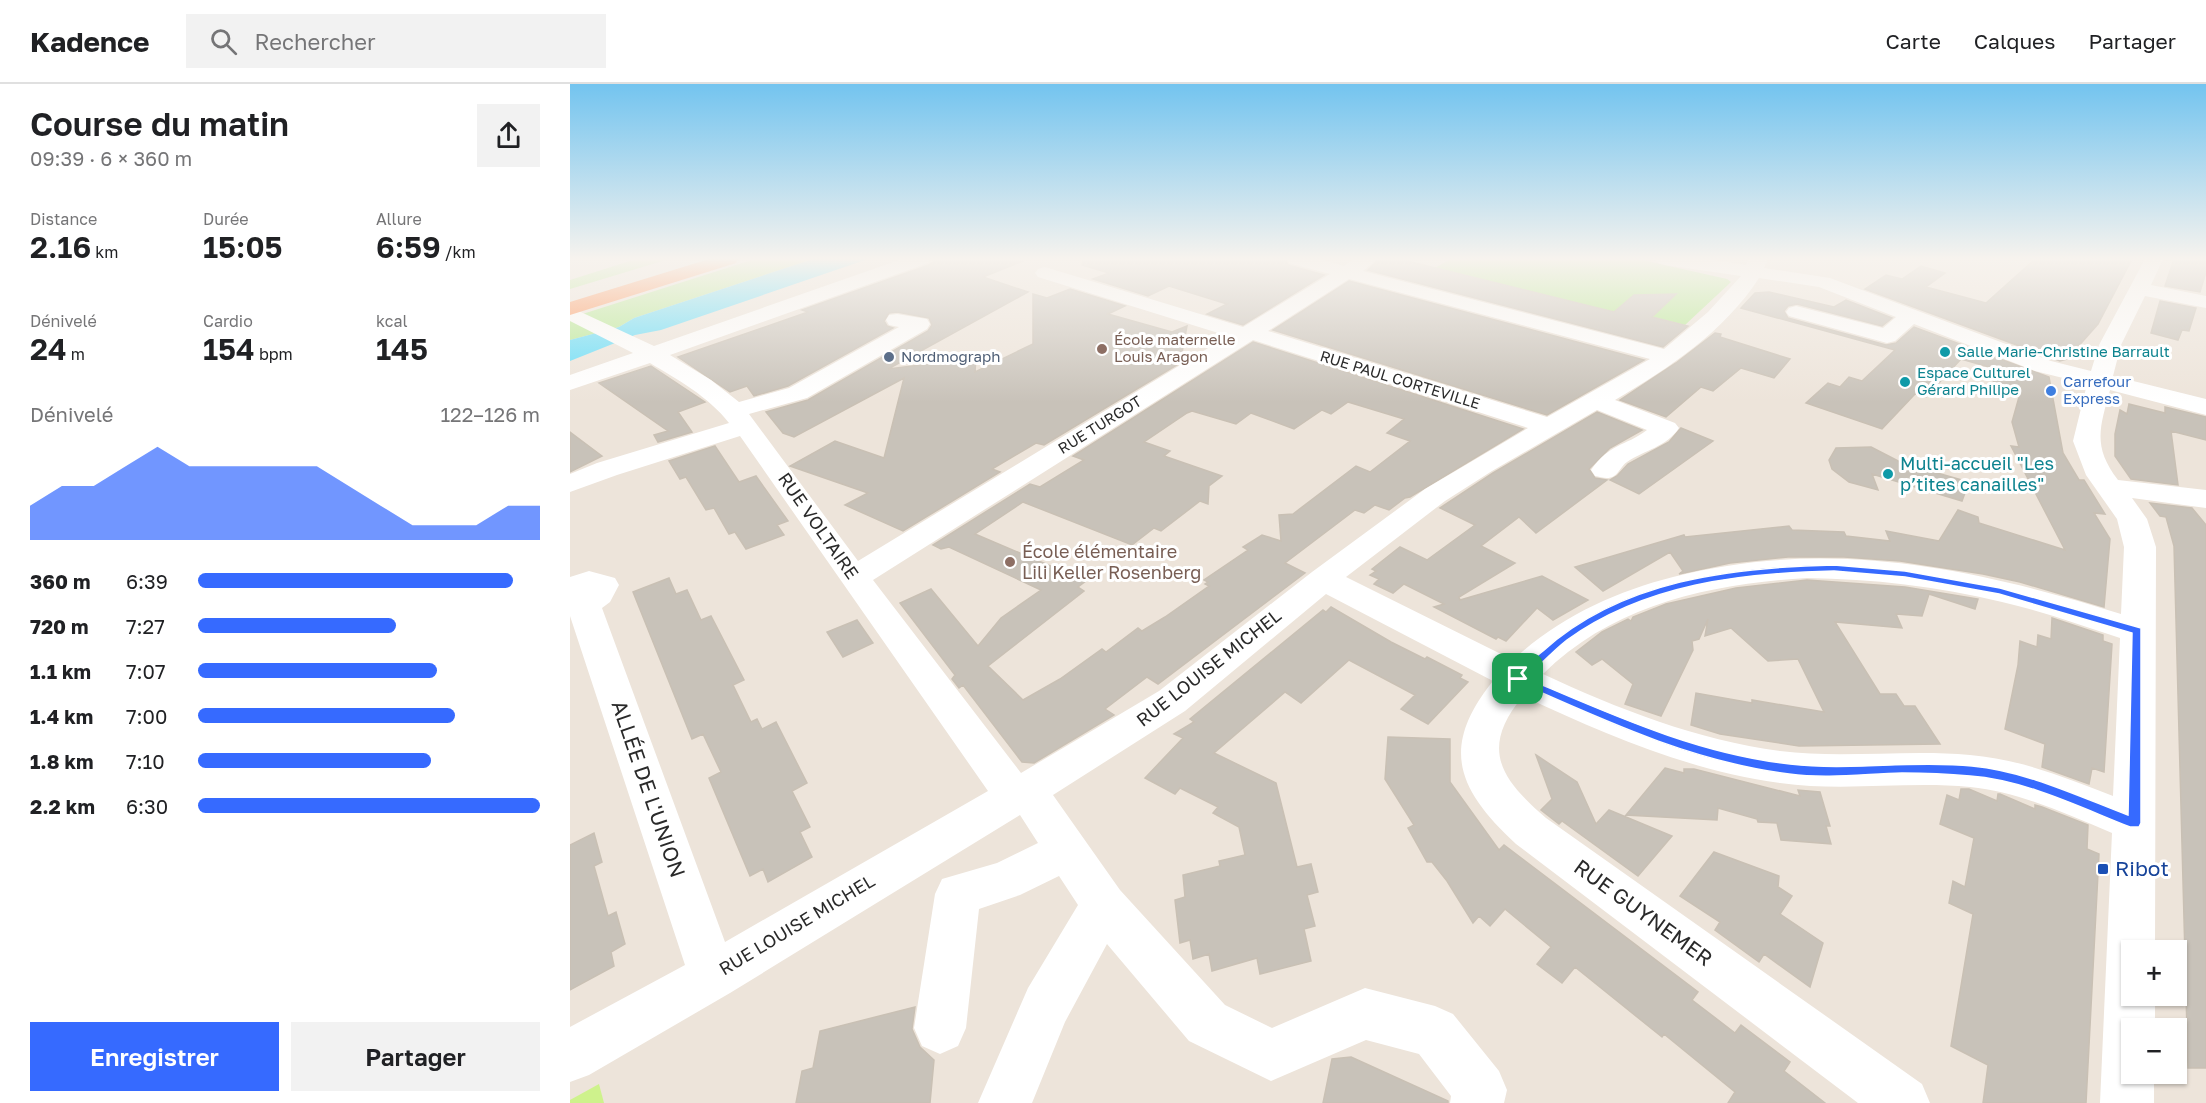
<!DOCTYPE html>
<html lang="fr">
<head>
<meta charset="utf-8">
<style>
	:root { --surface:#fff; --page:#f2f2f2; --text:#202124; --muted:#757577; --line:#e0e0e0; --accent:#366aff }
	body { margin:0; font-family:"Golos Text",sans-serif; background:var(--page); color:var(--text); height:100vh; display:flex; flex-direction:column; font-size:22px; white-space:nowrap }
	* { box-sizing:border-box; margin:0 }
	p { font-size:20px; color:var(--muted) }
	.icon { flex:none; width:33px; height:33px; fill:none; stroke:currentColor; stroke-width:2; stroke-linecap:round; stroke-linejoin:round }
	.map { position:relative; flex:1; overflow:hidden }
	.panel { display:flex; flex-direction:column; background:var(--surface); width:570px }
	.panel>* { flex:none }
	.fabs { position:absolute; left:1551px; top:856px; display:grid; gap:12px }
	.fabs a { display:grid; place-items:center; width:66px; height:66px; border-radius:0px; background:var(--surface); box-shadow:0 2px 4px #0004; font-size:30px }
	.pin { position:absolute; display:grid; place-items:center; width:51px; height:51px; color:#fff; margin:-26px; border-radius:12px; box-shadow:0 3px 9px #0006 }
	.round { display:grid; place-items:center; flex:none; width:63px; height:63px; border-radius:0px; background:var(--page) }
	.overview { display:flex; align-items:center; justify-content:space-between; height:102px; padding:0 30px }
	h1 { font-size:33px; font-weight:600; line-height:45px }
	.metrics { display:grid; grid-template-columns:repeat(3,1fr); gap:9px; height:102px; padding:6px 30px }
	.metrics div { display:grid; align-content:center }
	.metrics b { font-size:30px; font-weight:600 }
	.metrics small { font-size:16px; font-weight:400 }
	.metrics p { font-size:16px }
	.chart { height:168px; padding:12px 30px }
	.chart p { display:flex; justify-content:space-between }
	.chart svg { width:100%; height:108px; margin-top:6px; fill:var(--accent); opacity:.7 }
	.primary-button { display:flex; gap:12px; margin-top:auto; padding:12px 30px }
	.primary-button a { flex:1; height:69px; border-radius:0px; background:var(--accent); color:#fff; font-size:24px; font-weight:600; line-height:69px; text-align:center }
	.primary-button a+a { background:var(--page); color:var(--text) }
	ul { padding:0 30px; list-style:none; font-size:20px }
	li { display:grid; grid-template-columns:96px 72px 1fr; align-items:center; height:45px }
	li i { height:15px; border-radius:8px; background:var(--accent) }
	header { display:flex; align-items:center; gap:36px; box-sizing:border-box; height:84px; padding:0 30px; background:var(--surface); border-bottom:2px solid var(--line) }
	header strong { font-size:28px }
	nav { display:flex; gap:33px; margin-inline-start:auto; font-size:21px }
	.search { width:420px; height:54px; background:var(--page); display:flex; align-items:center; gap:15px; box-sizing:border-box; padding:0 21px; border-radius:0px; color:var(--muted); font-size:22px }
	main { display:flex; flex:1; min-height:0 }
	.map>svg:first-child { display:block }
	.green { fill:#b6e991 }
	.pitch { fill:#cef28c }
	.water { fill:#63ddf9 }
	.building { fill:#c8c2b9; stroke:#c9c0b4; stroke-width:1.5; fill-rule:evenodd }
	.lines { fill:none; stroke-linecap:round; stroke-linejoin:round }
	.minor { fill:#fff; fill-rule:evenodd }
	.highway { fill:#ff9154; fill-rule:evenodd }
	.route { fill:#366aff; stroke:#fff; stroke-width:1.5; fill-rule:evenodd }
	.education-dot { fill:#8d6e63; stroke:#fff; stroke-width:2 }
	.culture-dot { fill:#0f9aa8; stroke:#fff; stroke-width:2 }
	.service-dot { fill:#5c6f8a; stroke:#fff; stroke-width:2 }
	.shop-dot { fill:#3f7fe0; stroke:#fff; stroke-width:2 }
	.transit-dot { fill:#1a4fb4; stroke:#fff; stroke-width:2 }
	.labels { text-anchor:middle; stroke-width:6; stroke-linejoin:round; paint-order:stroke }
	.far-education-label { font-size:15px; fill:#785e54; stroke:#fff; text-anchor:start }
	.far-culture-label { font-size:15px; fill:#0d838f; stroke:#fff; text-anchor:start }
	.far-service-label { font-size:15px; fill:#4e5e75; stroke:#fff; text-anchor:start }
	.far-street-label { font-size:15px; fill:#2a2a2a; stroke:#fff }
	.far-shop-label { font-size:15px; fill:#366cbe; stroke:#fff; text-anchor:start }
	.culture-label { font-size:18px; fill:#0d838f; stroke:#fff; text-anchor:start }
	.street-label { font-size:18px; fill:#2a2a2a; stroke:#fff }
	.education-label { font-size:18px; fill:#785e54; stroke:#fff; text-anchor:start }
	.near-street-label { font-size:21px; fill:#2a2a2a; stroke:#fff }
	.near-transit-label { font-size:21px; fill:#164399; stroke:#fff; text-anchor:start }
</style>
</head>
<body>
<header>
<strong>Kadence</strong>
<div class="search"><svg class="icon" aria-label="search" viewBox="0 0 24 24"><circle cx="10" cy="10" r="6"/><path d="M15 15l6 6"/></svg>Rechercher</div>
<nav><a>Carte</a><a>Calques</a><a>Partager</a></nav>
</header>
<main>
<section class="panel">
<div class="overview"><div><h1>Course du matin</h1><p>09:39 · 6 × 360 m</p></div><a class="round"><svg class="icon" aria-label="share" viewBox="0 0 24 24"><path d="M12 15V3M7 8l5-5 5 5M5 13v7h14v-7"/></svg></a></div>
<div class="metrics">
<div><p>Distance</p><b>2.16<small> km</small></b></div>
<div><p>Durée</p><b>15:05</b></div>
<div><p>Allure</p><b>6:59<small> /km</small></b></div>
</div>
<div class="metrics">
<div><p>Dénivelé</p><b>24<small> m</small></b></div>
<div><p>Cardio</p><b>154<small> bpm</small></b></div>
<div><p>kcal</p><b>145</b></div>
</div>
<div class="chart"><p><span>Dénivelé</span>122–126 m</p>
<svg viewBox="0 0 160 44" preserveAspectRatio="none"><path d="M0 44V30L10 22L20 22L30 14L40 6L50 14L60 14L70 14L80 14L90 14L100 22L110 30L120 38L130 38L140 38L150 30L160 30V44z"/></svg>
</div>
<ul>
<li><b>360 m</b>6:39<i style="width:92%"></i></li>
<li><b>720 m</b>7:27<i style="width:58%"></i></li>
<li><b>1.1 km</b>7:07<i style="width:70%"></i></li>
<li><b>1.4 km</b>7:00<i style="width:75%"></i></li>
<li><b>1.8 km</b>7:10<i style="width:68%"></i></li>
<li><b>2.2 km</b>6:30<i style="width:100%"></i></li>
</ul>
<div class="primary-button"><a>Enregistrer</a><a>Partager</a></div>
</section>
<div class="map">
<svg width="1636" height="1019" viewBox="0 0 1636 1019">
	<rect width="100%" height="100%" fill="#ede4da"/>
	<path class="green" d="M 66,175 L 99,175 L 0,205 L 0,196 Z
		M 185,175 L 243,175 L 64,234 L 49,243 L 0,256 L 0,234 Z
		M 880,175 L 1068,175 L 1157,195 L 1161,198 L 1115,241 L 1075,231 L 1070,235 L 865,184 Z"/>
	<path class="pitch" d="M 29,1000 L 34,1019 L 0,1019 L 0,1016 Z"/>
	<path class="water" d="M 243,175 L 298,175 L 91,246 L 65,251 L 0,277 L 0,256 L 49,243 L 64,234 Z"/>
	<path class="building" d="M 367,175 L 453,175 L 453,177 L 413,193 L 458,208 L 318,285 L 406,274 L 405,288 L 463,260 L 463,210 L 477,214 L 500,205 L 555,222 L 538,230 L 602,248 L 617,242 L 611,274 L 615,276 L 474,361 L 466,359 L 422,385 L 430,388 L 333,447 L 275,421 L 298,409 L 220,382 L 265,357 L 314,374 L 334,294 L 224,353 L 213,349 L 196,328 L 238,316 L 358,247 L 362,241 L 359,234 L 327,228 L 319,229 L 314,237 L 317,242 L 323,244 L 218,302 L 184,312 L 177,302 L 160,308 L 108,273 L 238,228 L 232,226 L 359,181 Z
		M 513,175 L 715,175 L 718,181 L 754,191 L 673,241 L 637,230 L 657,220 L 599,202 L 578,212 L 523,195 L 539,189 L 512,181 Z
		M 809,175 L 829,175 L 1044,228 L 1064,211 L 1106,210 L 1082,233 L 1118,242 L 1093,263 L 798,186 Z
		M 1465,175 L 1562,175 L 1528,240 L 1497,275 L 1490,277 L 1295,205 L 1316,191 L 1332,195 L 1351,182 L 1375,189 L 1356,203 L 1416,219 Z
		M 1604,175 L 1636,175 L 1636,188 L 1630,208 L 1595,202 Z
		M 779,197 L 1074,276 L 977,331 L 703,246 Z
		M 1199,208 L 1264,223 L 1276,216 L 1322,234 L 1312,242 L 1227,220 L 1218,222 L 1214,227 L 1218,234 L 1316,261 L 1326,259 L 1344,243 L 1479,293 L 1493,369 L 1509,396 L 1514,396 L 1535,430 L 1524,429 L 1540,455 L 1534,523 L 1450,498 L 1413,490 L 1330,477 L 1274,473 L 1218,473 L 1160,479 L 1109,490 L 1113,487 L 1100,468 L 1033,507 L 1005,483 L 1114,451 L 1115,453 L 1219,442 L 1222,446 L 1274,448 L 1276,452 L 1320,457 L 1316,447 L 1369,457 L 1388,426 L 1408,433 L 1409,439 L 1495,466 L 1441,362 L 1449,363 L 1442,338 L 1449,313 L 1417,305 L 1433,287 L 1391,275 L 1356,313 L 1345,310 L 1312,345 L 1236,319 L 1258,299 L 1270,303 L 1279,293 L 1292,297 L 1325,266 L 1171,224 L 1185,209 Z
		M 1590,217 L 1626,224 L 1619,247 L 1612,246 L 1608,256 L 1581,249 Z
		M 1145,249 L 1151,250 L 1150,253 L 1220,275 L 1204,294 L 1171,284 L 1143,307 L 1131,303 L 1096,333 L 1050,316 L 1106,279 Z
		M 683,258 L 953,345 L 840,413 L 835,414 L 819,426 L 805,421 L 794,429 L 785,426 L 715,479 L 735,489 L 588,600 L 577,593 L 535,625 L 544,631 L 464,679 L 452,678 L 393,601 L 389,604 L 382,595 L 385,591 L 330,519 L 361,505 L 408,562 L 431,534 L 471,506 L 379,463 L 371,465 L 363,461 L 460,400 L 470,403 L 514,376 L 503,372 ZM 778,318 L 834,335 L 817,349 L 840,357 L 800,388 L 786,382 L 723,430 L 709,431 L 711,457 L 692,451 L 673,463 L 678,466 L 634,496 L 638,498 L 635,500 L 639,502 L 595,533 L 572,547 L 568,544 L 536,568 L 532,565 L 490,595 L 453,616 L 418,582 L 514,507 L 508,503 L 516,497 L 405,450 L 453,418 L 562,461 L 584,444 L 591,447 L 630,417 L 638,420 L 639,402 L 652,392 L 594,372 L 600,367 L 574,358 L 617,329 L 622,327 L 666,340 L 681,329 L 724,345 L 752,326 L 761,330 Z
		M 81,282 L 135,318 L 108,328 L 122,348 L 88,358 L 84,351 L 98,347 L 29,299 Z
		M 1559,320 L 1595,329 L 1595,323 L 1636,333 L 1636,356 L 1601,347 L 1608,401 L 1561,395 L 1545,372 L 1545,350 L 1550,326 L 1557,330 Z
		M 1027,328 L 1072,346 L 1040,364 L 1019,385 L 1025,394 L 1037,396 L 966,449 L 949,433 L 911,462 L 945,479 L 889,513 L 890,516 L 972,492 L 1018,516 L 983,536 L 967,524 L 936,557 L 928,553 L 926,555 L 864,523 L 874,520 L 834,500 L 823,509 L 804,500 L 809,495 L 800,491 L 806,487 L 802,485 L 830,463 L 857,476 L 905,441 L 870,424 L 923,389 Z
		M 1111,344 L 1143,357 L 1069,410 L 1040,396 L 1047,392 L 1058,380 L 1099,358 Z
		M 0,348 L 32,372 L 0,388 Z
		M 145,362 L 169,398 L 186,392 L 218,437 L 207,441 L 214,451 L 176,465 L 165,448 L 159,450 L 144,424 L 136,426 L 116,393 L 110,395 L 99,377 Z
		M 1301,363 L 1332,379 L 1399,398 L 1392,417 L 1302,390 L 1308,406 L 1279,398 L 1262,385 L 1259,376 L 1266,364 Z
		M 1580,419 L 1622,424 L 1636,441 L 1636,984 L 1618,984 L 1604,462 L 1596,433 L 1590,432 Z
		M 99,494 L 106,510 L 117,506 L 131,536 L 141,532 L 174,596 L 163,601 L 181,638 L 187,635 L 192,645 L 206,638 L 237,699 L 222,707 L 240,743 L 230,748 L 242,773 L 198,798 L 193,785 L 180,792 L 139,694 L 151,688 L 133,650 L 122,655 L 63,508 Z
		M 1237,496 L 1335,503 L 1408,515 L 1405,525 L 1359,510 L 1352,532 L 1326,530 L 1332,544 L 1265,538 L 1310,610 L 1326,610 L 1334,622 L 1345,622 L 1370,660 L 1229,662 L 1150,650 L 1121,641 L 1126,609 L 1182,619 L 1182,616 L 1254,628 L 1228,575 L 1198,577 L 1161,544 L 1135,552 L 1138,535 L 1129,555 L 1122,557 L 1123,566 L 1091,632 L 1055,620 L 1063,600 L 1032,575 L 1022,581 L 1006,568 L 1032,548 L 1058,535 L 1061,537 L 1063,533 L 1096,520 L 1166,504 Z
		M 761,523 L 821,558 L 855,575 L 857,573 L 892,591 L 890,594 L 898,598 L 858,640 L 831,625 L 845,611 L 779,576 L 731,619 L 715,608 L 644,669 L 706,699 L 727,783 L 741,780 L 748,808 L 737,811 L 745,842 L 734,845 L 741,877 L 690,890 L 687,874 L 642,887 L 639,870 L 623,875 L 620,856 L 610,859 L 605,816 L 615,813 L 613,791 L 650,782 L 649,777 L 675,771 L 669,743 L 643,729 L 648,723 L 610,704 L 605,710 L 575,694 L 613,654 L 604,650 L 624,638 L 620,635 L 753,526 L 756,528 Z
		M 1482,534 L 1533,551 L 1533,557 L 1542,560 L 1534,688 L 1522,684 L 1519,700 L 1472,683 L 1475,660 L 1435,645 L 1448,581 L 1450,557 L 1467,563 L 1468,551 L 1481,555 Z
		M 287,536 L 303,559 L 273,573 L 257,548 Z
		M 818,653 L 880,655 L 880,698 L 929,766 L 934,761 L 1128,908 L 1122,916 L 1165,949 L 1171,941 L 1220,978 L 1214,987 L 1255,1019 L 1158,1019 L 1165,1008 L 1094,950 L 1092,953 L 1005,883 L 992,899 L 967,880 L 981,863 L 935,825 L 920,842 L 909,832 L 903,839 L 877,797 L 862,778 L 857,778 L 838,744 L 844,741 L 815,695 Z
		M 966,671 L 1007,698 L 1026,740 L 1039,726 L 1102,752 L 1068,792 L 992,737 L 989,740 L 971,726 L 982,715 Z
		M 1095,684 L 1114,689 L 1114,685 L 1124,685 L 1230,712 L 1228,706 L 1250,708 L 1260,742 L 1256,742 L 1261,760 L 1211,756 L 1207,739 L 1188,738 L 1187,735 L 1148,724 L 1147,736 L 1056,731 Z
		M 1391,705 L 1399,705 L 1427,717 L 1428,710 L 1430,710 L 1465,725 L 1465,721 L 1472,723 L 1518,741 L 1517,765 L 1529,770 L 1516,1019 L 1413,1019 L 1418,981 L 1381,962 L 1403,830 L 1379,819 L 1383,797 L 1395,803 L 1404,754 L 1370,740 L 1377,711 L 1389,716 Z
		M 24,749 L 32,778 L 24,782 L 38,832 L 46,828 L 55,860 L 41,868 L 44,882 L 0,906 L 0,761 Z
		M 1144,768 L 1209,792 L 1208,803 L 1222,812 L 1210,830 L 1253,859 L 1240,903 L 1194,870 L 1189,878 L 1145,846 L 1150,838 L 1110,812 Z
		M 345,923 L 342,945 L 350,963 L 364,976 L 360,1019 L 226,1019 L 232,987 L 243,984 L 250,947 Z
		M 781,973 L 878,1017 L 878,1019 L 753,1019 L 762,975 Z"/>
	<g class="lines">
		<path class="minor" d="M 332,175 L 360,175 L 358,179 L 100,271 L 141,296 L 169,318 L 219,304 L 329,243 L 319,241 L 316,236 L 319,231 L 327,230 L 357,235 L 360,240 L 357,245 L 237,314 L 179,330 L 288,477 L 658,252 L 468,193 L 465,189 L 468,185 L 475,183 L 673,243 L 760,190 L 719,179 L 717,175 L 749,175 L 774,182 L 784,175 L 807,175 L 793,187 L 1094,265 L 1138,228 L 1171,192 L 1095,181 L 1088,179 L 1086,175 L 1136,175 L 1176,181 L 1179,175 L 1198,175 L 1194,184 L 1260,194 L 1481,277 L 1521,287 L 1529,261 L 1575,175 L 1593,175 L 1581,201 L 1636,212 L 1636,224 L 1575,212 L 1551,261 L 1543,292 L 1636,315 L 1636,331 L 1540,306 C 1530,343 1522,362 1548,396 L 1636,406 L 1636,424 L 1562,414 L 1577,435 L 1586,463 L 1585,867 L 1562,867 L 1562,912 L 1585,912 L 1585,945 L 1562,945 L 1562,990 L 1584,990 L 1584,1019 L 1530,1019 L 1542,749 C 1496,730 1450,708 1400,703 C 1337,697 1273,708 1210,699 C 1120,687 1034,650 953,612 C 909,665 931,695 976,734 L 1352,1000 L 1360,1019 L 1288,1019 L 946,760 C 888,706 869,664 923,597 L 756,510 L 615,627 L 483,711 L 550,806 L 655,921 L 702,944 L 795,904 L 865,922 L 883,930 L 929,987 L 937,1006 L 934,1019 L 880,1019 L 881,1012 L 849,970 L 796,956 L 701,997 L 619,957 L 537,860 L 495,938 L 462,1019 L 408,1019 L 458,904 L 508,821 L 489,792 L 450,811 L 409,825 L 396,944 L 388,962 L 370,970 L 352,962 L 344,944 L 365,810 L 372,795 L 427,779 L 468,759 L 450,731 L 160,909 L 19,991 L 0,998 L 0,943 L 115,881 L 0,532 L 0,493 L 19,487 L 45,494 L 49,501 L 40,518 L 32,524 L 155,858 L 418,707 L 170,352 L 47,391 L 0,408 L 0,390 L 27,379 L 159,339 C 138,312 108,296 80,279 L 0,306 L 0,291 L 63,269 L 0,237 L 0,223 L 84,262 ZM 1189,194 L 1249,203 L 1326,233 L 1313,244 L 1226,222 L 1219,224 L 1216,228 L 1219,232 L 1317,259 L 1325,257 L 1344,240 L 1465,287 L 1517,300 L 1503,357 L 1516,391 L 1547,435 L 1554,463 L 1551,530 C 1403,484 1258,453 1103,493 C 1044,508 988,534 943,576 L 776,493 L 875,417 L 922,387 L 1027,326 L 1077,346 C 1054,363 1040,359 1021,386 L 1025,392 C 1031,393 1038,396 1044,392 C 1049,389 1052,381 1057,378 C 1075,366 1096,363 1109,344 L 1105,339 L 1045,316 C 1099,284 1154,248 1189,194 ZM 779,195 L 1080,275 L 977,333 L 698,247 ZM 683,256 L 958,344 L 855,405 L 742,488 L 589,607 L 451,689 L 303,496 ZM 1237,494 C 1303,495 1367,502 1432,518 C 1472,527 1511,541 1550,554 L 1543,712 C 1497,694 1450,675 1400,671 C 1337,665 1273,675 1210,667 C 1127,656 1048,625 973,590 C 1044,520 1141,500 1237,494 Z"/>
		<path class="highway" d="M 139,175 L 168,175 L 166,179 L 0,231 L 0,218 Z"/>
	</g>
	<linearGradient id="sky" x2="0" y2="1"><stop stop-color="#73c4ef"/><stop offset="0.55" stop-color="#f7f3ee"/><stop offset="1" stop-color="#f7f3ee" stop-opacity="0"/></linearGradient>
	<rect width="1636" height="318" fill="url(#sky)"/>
	<path class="route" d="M 1264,481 L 1335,487 L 1430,504 L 1571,544 L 1571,739 L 1569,743 L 1560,743 C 1509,723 1455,696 1400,692 C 1378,690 1355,689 1332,689 C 1294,690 1257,695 1219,690 C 1122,678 1033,636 945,597 L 943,595 C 951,584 963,575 973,567 C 1051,496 1163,483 1264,481 ZM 1264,487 L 1335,493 L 1429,510 L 1562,549 L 1558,731 C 1508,712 1456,687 1402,682 C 1341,676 1280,687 1220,680 C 1127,670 1041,630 956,594 C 970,581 983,567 997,556 C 1075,500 1171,489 1264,487 Z"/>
	<g class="education-dot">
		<circle cx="532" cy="265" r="6"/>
		<circle cx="440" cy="478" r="6"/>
	</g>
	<g class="culture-dot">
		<circle cx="1375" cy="268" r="6"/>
		<circle cx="1335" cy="298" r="6"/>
		<circle cx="1318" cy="390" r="6"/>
	</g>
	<circle class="service-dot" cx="319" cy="273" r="6"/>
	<circle class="shop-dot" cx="1481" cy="307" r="6"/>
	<rect class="transit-dot" x="1527" y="779" width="12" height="12" rx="3"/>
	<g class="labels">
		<g class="far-education-label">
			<text x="544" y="261">École maternelle<tspan x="544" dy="17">Louis Aragon</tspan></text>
		</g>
		<g class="far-culture-label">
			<text x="1387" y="273">Salle Marie-Christine Barrault</text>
			<text x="1347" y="294">Espace Culturel<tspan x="1347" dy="17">Gérard Philipe</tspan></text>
		</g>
		<g class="far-service-label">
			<text x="331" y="278">Nordmograph</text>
		</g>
		<g class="far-street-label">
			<text transform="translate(830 296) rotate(17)" y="5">RUE PAUL CORTEVILLE</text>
			<text transform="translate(530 341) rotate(-32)" y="5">RUE TURGOT</text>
		</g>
		<g class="far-shop-label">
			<text x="1493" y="303">Carrefour<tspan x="1493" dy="17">Express</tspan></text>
		</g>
		<g class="culture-label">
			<text x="1330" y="386">Multi-accueil "Les<tspan x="1330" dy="21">p’tites canailles"</tspan></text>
		</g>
		<g class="street-label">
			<text transform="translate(248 442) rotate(55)" y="6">RUE VOLTAIRE</text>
			<text transform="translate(639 584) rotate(-38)" y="6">RUE LOUISE MICHEL</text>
			<text transform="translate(227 841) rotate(-31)" y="6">RUE LOUISE MICHEL</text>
		</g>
		<g class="education-label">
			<text x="452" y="474">École élémentaire<tspan x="452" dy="21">Lili Keller Rosenberg</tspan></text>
		</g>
		<g class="near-street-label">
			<text transform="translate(78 705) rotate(71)" y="7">ALLÉE DE L'UNION</text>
			<text transform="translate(1073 829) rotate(36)" y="7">RUE GUYNEMER</text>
		</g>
		<g class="near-transit-label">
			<text x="1545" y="792">Ribot</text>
		</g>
	</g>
</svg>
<div class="fabs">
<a>+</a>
<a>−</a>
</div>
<div class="pin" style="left:948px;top:595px;background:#1e9e55"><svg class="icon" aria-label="arrive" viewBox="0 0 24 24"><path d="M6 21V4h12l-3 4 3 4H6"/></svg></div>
</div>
</main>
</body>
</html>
